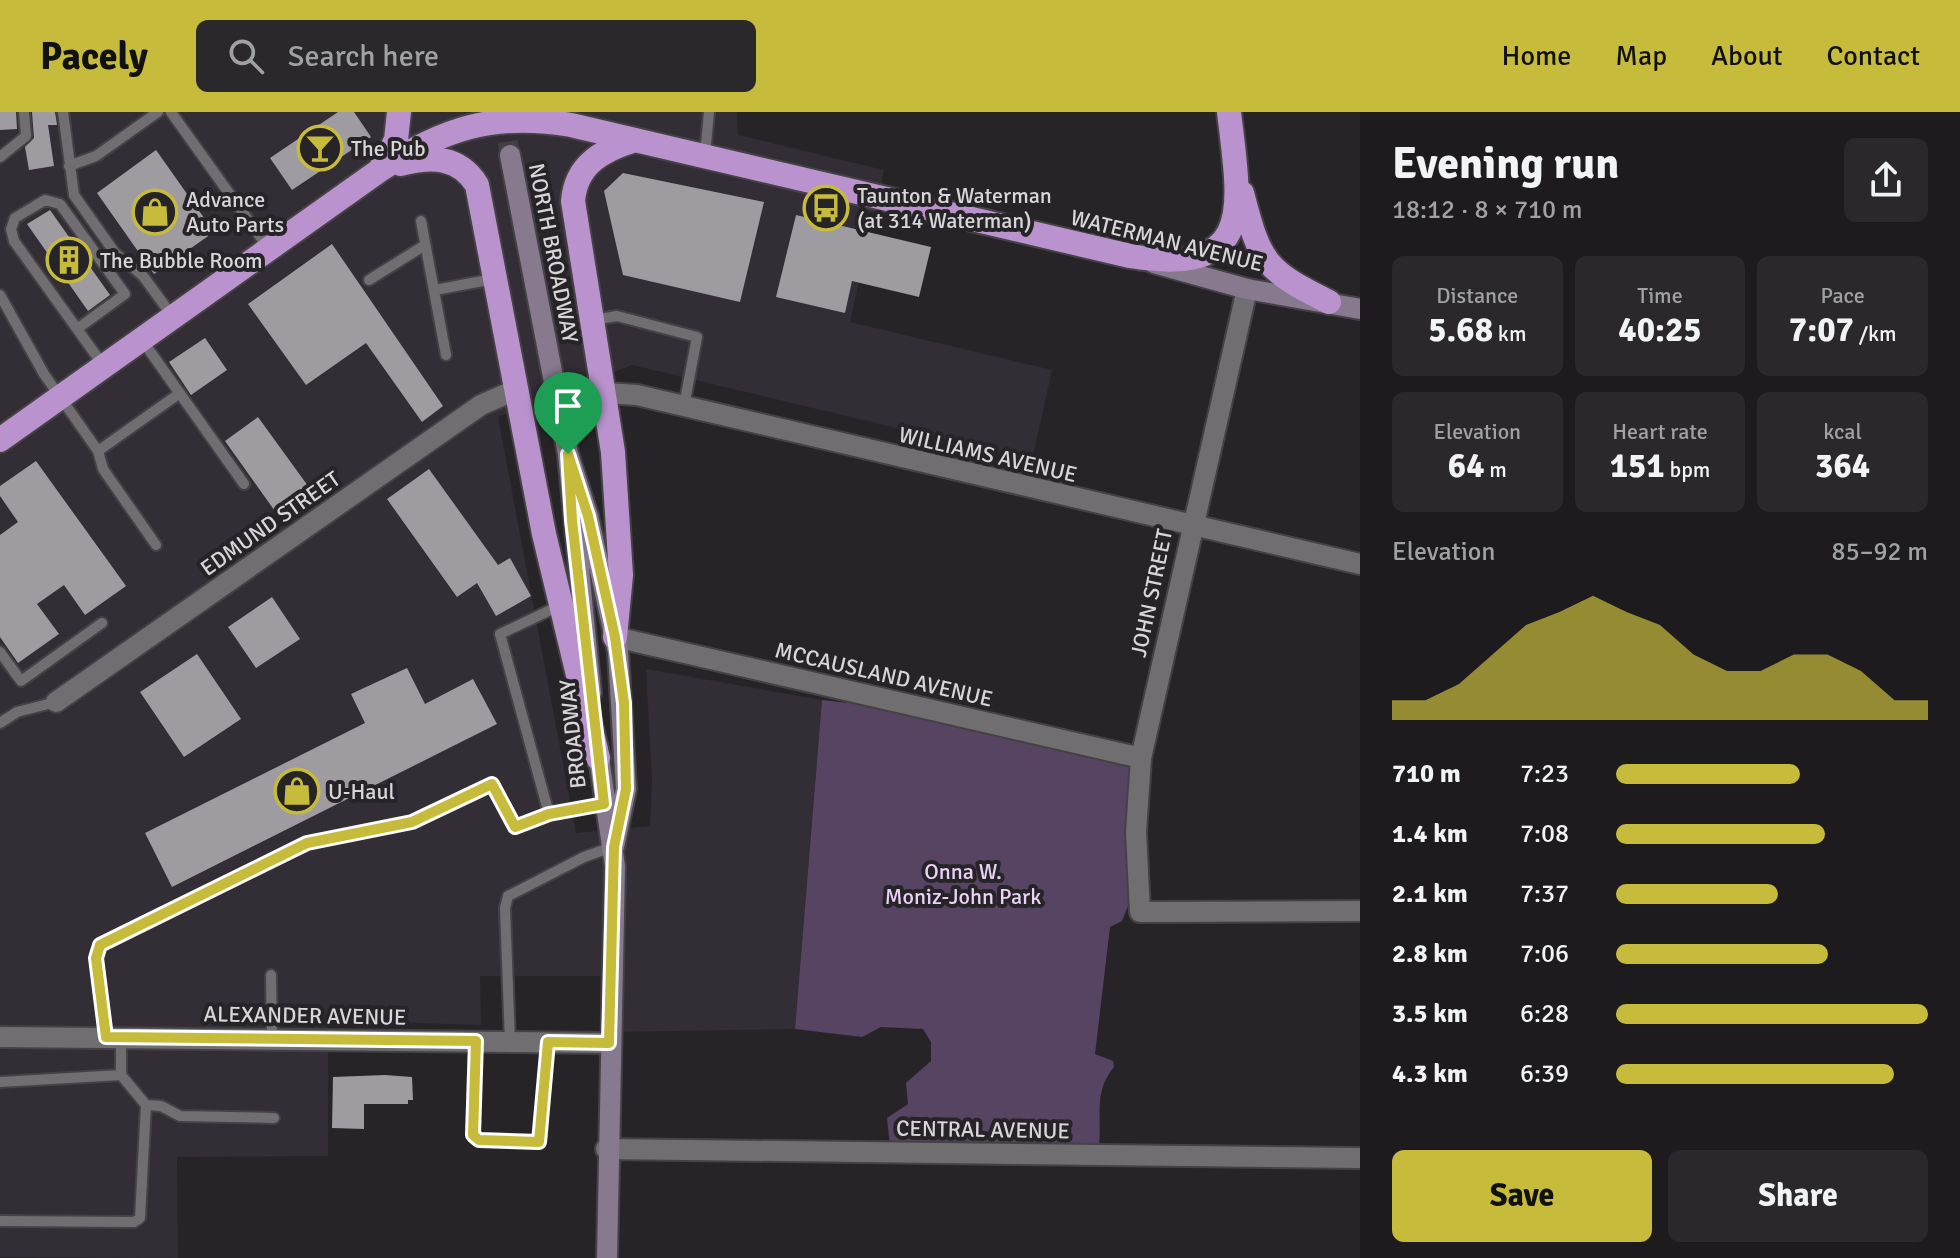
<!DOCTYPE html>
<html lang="en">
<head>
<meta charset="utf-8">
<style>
	:root { --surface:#1d1b1e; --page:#2a282b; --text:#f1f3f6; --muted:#a0a1a4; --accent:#c7bb3c }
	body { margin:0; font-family:Signika,sans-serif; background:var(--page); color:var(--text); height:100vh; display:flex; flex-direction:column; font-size:30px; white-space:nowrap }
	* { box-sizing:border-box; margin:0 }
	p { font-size:26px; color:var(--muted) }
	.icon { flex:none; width:44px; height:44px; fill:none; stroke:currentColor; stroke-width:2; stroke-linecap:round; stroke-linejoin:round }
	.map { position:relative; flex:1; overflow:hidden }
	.details { display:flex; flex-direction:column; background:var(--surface); width:600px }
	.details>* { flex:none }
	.pin { position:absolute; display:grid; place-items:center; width:68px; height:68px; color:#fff; margin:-82px -34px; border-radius:50% 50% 50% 0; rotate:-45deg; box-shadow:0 0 8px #0007 }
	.pin .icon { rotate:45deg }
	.round { display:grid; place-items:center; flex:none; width:84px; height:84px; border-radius:12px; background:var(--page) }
	.overview { display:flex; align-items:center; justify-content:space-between; height:136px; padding:0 32px }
	h1 { font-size:44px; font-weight:700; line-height:60px }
	.metrics { display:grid; grid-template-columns:repeat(3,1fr); gap:12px; height:136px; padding:8px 32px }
	.metrics div { display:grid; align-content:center; border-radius:12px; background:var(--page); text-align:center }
	.metrics b { font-size:34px; font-weight:700 }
	.metrics small { font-size:22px; font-weight:400 }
	.metrics p { font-size:22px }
	.chart { height:224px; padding:16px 32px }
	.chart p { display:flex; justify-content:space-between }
	.chart svg { width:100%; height:144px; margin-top:8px; fill:var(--accent); opacity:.7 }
	.action { display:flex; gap:16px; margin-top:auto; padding:16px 32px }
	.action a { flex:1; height:92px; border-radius:12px; background:var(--accent); color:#111; font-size:32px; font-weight:700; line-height:92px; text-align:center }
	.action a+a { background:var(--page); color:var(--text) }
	ul { padding:0 32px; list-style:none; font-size:26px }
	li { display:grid; grid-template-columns:128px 96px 1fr; align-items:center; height:60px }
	li i { height:20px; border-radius:10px; background:var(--accent) }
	header { display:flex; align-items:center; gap:48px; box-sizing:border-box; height:112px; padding:0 40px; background:var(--accent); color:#111 }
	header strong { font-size:38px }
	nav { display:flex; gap:44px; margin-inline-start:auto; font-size:28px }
	.search { width:560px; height:72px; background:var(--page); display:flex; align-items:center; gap:20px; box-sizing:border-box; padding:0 28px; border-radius:12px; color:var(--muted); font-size:30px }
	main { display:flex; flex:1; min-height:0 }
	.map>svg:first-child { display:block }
	.built { fill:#332d36 }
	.green { fill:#574362 }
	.building { fill:#9f9ca1 }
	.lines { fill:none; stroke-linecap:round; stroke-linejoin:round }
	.secondary-tunnel { stroke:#423f43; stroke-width:20; stroke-dasharray:20 10; stroke-linecap:butt }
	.lane-casing { stroke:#444245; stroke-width:14 }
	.street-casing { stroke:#444245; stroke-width:24 }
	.secondary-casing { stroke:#444245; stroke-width:24 }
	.highway-casing { stroke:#444245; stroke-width:28 }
	.lane { stroke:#716e72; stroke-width:10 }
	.street { stroke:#716e72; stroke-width:20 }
	.secondary { stroke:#87798e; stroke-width:20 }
	.highway { stroke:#ba93ce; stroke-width:24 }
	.route-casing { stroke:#fff; stroke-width:16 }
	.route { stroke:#c7bb3c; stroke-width:10 }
	.labels { text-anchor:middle; stroke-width:8; stroke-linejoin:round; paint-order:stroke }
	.poi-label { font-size:22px; fill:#d8d6d9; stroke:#272428; text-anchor:start }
	.street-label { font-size:22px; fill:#d8d6d9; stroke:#272428 }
	.park-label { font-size:22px; fill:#ead2f7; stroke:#272428 }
</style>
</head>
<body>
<header>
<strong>Pacely</strong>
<div class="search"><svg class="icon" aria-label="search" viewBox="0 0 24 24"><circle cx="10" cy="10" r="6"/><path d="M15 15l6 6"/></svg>Search here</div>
<nav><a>Home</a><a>Map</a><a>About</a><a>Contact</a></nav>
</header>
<main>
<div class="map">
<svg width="1360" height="1146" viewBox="0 0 1360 1146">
	<rect width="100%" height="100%" fill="#272428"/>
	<path class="built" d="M 0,0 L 737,0 L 738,23 L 884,58 L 850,210 L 1052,258 L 1032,348 L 632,253 L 498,305 L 576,721 L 650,714 L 652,669 L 646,557 L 822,588 L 795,917 L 609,920 L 610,864 L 480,864 L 481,913 L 328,908 L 328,1044 L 177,1045 L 178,1146 L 0,1145 Z"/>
	<path class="green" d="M 822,588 L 974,605 L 1130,652 L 1127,727 L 1130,789 L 1122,809 L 1110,815 L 1095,942 L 1113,949 L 1114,955 C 1093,980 1102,1004 1099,1034 L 890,1035 L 887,1006 L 908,992 L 906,971 L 931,949 L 931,930 L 923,917 L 881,915 L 862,925 L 795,917 Z"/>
	<path class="building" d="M 0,0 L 16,0 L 17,17 L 0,18 Z
		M 32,0 L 55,0 L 57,13 L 48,13 L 54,54 L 29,58 L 25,35 L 34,26 Z
		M 338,0 L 354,0 L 371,25 L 292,78 L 270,46 Z
		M 156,38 L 214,120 L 154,162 L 97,81 Z
		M 623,61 L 764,90 L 740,190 L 623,163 L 604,79 Z
		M 50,98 L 110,183 L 88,199 L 27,112 Z
		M 796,103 L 931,135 L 919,185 L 852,169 L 845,201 L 776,185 Z
		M 332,132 L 443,294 L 422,310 L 366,231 L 306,273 L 248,192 Z
		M 205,226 L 227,258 L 191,283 L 169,250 Z
		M 258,305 L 316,385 L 282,409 L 225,329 Z
		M 36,349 L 126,474 L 85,503 L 64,473 L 37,492 L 59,522 L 18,551 L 0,525 L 0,423 L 18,410 L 0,384 L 0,374 Z
		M 429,357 L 498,453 L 510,446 L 531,484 L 496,504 L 477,471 L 457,485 L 387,387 Z
		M 272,485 L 300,527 L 256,556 L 228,515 Z
		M 197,542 L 241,607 L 184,645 L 140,580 Z
		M 407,556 L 425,592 L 473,567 L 497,612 L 172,775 L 145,721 L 365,611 L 351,582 Z
		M 385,963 L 412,965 L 413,988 L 408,988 L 408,992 L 364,992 L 364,1017 L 332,1016 L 333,965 Z"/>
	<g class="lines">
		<path class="secondary-tunnel" d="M 502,0 L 510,43"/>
		<g class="lane-casing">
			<path id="lane" d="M 63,0 L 74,83 L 115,141 L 143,164 L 173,205
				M 171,0 L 269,137
				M 705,43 L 709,0
				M 0,45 L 26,24 L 24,0
				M 69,54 L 96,44 L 158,0
				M 421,109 L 446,243
				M 369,168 L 425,133
				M 435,178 L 493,167
				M 0,183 L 44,262 L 98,339 L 180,281
				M 593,208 L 617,204 L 697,225 L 684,294
				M 77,217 L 125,182 L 60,92 L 45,88 L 15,106 L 11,117 L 14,129 L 103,253
				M 142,228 L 244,372
				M 98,339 L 103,357 L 156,433
				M 0,540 L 21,569 L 102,511
				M 0,611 L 17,600 L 56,590
				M 549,702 L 500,522 L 561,493
				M 271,863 L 272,927
				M 106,925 L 96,846 L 100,833 L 307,731 L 412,710 L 492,672 L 515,715 L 549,702 L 604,692
				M 476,929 L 473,1023 L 479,1028 L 537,1031 L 541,1026 L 548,930
				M 510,930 L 505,796 L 508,784 L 584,745 L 612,735
				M 0,970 L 121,963
				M 146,993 L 161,994 L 180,1004 L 274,1006
				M 0,1109 L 134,1110 L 140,1106 L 146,993 L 121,963 L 121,925"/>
		</g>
		<g class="street-casing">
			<path id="street" d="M 1247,177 L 1141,646 L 1136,720 L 1140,800 L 1360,799
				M 606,281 L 637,283 L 1360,452
				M 615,525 L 1141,646
				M 56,590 L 481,293 L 515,278
				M 0,925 L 609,931
				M 606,1037 L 1360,1046"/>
		</g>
		<g class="secondary-casing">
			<path id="secondary" d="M 510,43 L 568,342 L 588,404 L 618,540 L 626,677 L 614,735
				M 1154,151 L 1247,177 L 1360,197
				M 568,342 L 591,581
				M 597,633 L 615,754 L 607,1146"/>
		</g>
		<g class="highway-casing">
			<path id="highway" d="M 401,52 C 431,44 459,44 477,73 L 544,422 L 598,646
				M 381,56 L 396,28 L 399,0
				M 1242,81 C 1260,150 1264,158 1329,190
				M 0,328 L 380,58 C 444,16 494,0 571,13 L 1130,144 C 1257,165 1240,94 1229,0
				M 615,525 L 621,463 L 613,340 L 573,89 C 576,52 603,38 635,28"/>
		</g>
		<use href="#lane" class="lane"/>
		<use href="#street" class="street"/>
		<use href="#secondary" class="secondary"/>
		<use href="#highway" class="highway"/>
	</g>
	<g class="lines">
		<g class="route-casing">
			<path id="route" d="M 568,342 L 588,404 L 615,525 L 624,591 L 626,677 L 614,735 L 609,931 L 548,930 L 539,1030 L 479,1028 L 473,1023 L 476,929 L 106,925 L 96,846 L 100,833 L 307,731 L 412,710 L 492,672 L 515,715 L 549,702 L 604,692 L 572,408 Z"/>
		</g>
		<use href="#route" class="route"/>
	</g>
	<defs>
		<g id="bar-ring" transform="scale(2.3)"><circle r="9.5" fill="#272428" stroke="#c7bb3c" stroke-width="1.5"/><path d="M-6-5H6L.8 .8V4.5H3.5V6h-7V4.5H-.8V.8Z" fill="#c7bb3c"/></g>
		<g id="bus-ring" transform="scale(2.3)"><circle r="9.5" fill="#272428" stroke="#c7bb3c" stroke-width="1.5"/><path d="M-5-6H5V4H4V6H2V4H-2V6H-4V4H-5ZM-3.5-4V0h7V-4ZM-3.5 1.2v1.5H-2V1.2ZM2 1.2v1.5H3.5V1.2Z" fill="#c7bb3c"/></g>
		<g id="shop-ring" transform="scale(2.3)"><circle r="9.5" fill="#272428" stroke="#c7bb3c" stroke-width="1.5"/><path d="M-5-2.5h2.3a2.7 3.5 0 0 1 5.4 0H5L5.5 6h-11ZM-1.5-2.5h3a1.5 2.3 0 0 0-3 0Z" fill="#c7bb3c"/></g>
		<g id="building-ring" transform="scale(2.3)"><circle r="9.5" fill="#272428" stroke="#c7bb3c" stroke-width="1.5"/><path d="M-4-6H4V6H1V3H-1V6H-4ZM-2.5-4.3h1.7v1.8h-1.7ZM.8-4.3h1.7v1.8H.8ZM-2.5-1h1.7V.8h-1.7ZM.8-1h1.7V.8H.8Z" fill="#c7bb3c"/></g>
	</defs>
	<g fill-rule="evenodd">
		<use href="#bar-ring" x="320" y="36"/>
		<use href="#bus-ring" x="826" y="96"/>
		<use href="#shop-ring" x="155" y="100"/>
		<use href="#building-ring" x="69" y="148"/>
		<use href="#shop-ring" x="297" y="679"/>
	</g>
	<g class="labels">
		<g class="poi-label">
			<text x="351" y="44">The Pub</text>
			<text x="857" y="91">Taunton &amp; Waterman<tspan x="857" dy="25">(at 314 Waterman)</tspan></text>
			<text x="186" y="95">Advance<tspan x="186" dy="25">Auto Parts</tspan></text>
			<text x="100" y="156">The Bubble Room</text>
			<text x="328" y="687">U-Haul</text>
		</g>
		<g class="street-label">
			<text transform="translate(1167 128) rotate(14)" y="8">WATERMAN AVENUE</text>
			<text transform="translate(554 141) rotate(79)" y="8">NORTH BROADWAY</text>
			<text transform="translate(988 342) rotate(13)" y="8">WILLIAMS AVENUE</text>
			<text transform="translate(270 411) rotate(-35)" y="8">EDMUND STREET</text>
			<text transform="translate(1151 481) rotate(-78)" y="8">JOHN STREET</text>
			<text transform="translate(884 562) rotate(13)" y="8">MCCAUSLAND AVENUE</text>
			<text transform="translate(572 622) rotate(-96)" y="8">BROADWAY</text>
			<text transform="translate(305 903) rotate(1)" y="8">ALEXANDER AVENUE</text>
			<text transform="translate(983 1017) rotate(1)" y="8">CENTRAL AVENUE</text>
		</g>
		<g class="park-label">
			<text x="963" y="767">Onna W.<tspan x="963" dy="25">Moniz-John Park</tspan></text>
		</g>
	</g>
</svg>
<div class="pin" style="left:568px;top:342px;background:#1e9e55"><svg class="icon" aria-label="arrive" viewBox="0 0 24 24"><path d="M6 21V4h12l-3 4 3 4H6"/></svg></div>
</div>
<section class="details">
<div class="overview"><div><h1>Evening run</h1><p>18:12 · 8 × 710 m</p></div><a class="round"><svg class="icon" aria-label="share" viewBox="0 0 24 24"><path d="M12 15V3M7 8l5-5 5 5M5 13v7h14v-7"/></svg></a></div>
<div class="metrics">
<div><p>Distance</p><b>5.68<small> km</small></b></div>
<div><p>Time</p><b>40:25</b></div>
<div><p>Pace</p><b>7:07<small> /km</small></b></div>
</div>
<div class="metrics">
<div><p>Elevation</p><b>64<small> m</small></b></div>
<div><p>Heart rate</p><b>151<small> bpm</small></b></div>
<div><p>kcal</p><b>364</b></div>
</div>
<div class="chart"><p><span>Elevation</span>85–92 m</p>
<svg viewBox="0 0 160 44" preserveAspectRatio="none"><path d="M0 44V38L10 38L20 33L30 24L40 15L50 11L60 6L70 11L80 15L90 24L100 29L110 29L120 24L130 24L140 29L150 38L160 38V44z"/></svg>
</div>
<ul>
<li><b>710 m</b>7:23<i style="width:59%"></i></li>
<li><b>1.4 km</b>7:08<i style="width:67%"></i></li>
<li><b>2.1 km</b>7:37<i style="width:52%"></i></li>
<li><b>2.8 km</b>7:06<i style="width:68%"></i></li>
<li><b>3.5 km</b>6:28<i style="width:100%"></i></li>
<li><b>4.3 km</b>6:39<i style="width:89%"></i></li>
</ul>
<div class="action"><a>Save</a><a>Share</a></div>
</section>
</main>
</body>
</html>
